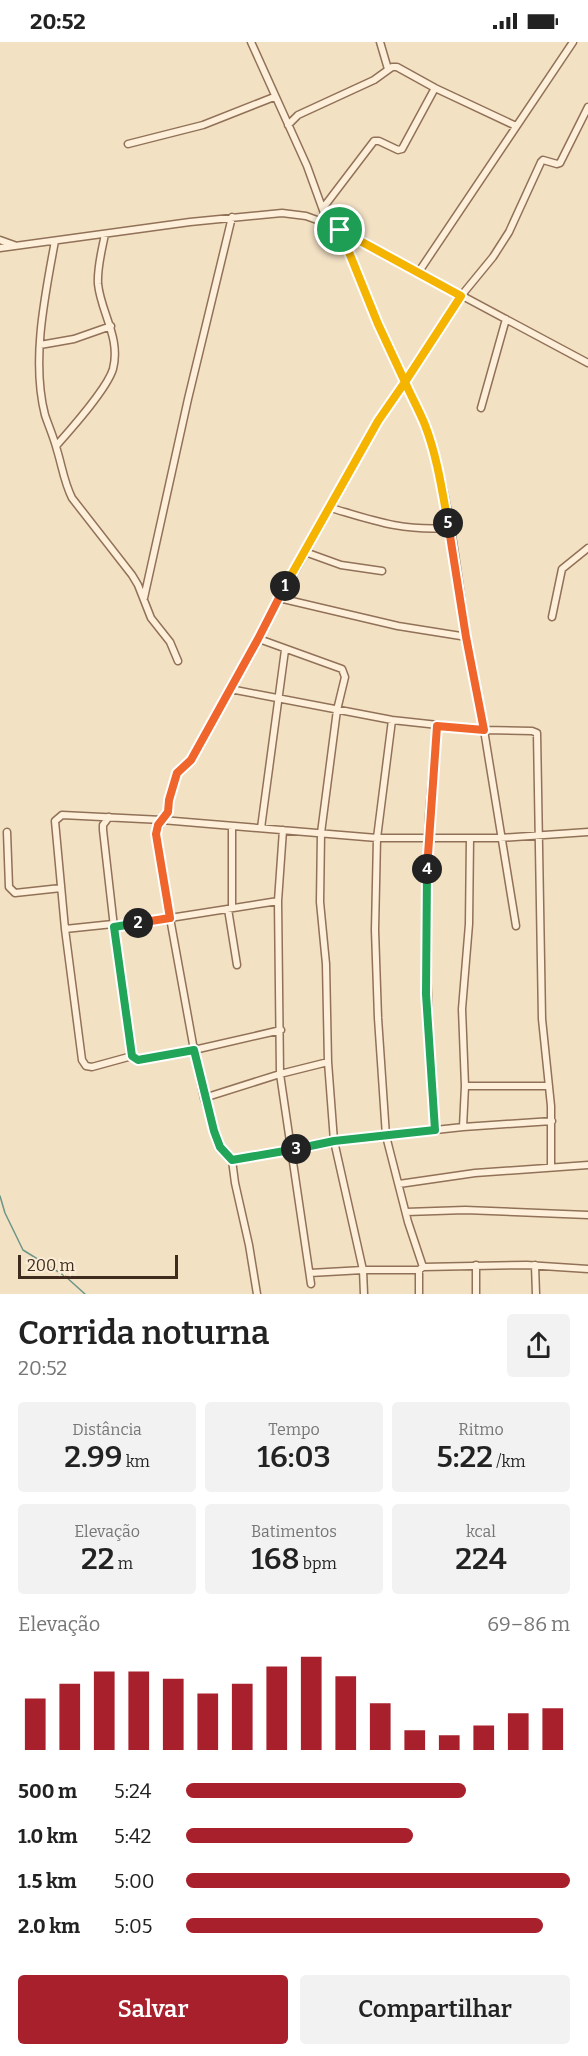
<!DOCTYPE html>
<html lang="pt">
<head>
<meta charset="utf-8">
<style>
	:root { --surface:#fff; --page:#f2f2f2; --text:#222; --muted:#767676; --accent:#a8202c }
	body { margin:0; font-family:Bitter,serif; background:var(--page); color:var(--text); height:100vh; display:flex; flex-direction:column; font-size:22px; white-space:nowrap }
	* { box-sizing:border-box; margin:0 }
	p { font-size:20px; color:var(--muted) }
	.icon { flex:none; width:33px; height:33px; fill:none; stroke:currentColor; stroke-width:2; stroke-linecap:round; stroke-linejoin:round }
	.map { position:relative; height:1252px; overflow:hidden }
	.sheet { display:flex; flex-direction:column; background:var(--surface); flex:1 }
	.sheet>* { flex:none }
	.scale { position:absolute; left:18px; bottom:15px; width:160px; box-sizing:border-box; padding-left:6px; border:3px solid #3f2b1d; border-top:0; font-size:16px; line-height:21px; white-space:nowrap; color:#3f2b1d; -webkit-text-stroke:4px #faecd5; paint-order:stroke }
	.pin { position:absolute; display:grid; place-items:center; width:51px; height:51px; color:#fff; margin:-26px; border:3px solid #fff; border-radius:50%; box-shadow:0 2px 6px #0007 }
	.km { position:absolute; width:30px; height:30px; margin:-15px; border-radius:50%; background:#222; color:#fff; font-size:16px; line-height:30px; text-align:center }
	.round { display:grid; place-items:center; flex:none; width:63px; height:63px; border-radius:6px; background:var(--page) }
	.summary { display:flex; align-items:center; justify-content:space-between; height:102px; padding:0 18px }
	h1 { font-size:33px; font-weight:600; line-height:45px }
	.stats { display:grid; grid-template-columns:repeat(3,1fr); gap:9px; height:102px; padding:6px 18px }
	.stats div { display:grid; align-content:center; border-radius:6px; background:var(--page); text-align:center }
	.stats b { font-size:30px; font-weight:600 }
	.stats small { font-size:16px; font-weight:400 }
	.stats p { font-size:16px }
	.chart { height:168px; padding:12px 18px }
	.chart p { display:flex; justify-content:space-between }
	.chart svg { width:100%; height:108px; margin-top:6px; stroke:var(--accent); stroke-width:6 }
	.cta { display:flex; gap:12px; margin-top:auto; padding:12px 18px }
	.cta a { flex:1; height:69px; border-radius:6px; background:var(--accent); color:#fff; font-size:24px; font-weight:600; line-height:69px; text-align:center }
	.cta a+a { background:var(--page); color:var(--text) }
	ul { padding:0 18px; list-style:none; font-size:20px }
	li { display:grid; grid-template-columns:96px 72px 1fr; align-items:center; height:45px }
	li i { height:15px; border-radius:8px; background:var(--accent) }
	.status { display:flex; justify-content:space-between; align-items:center; height:42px; padding:0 30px; background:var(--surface); direction:ltr }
	.status svg { height:16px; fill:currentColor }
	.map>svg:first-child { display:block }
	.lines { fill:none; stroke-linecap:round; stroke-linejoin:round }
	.stream { stroke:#6b9688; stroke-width:1.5 }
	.minor-casing { stroke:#917157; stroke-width:9 }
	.minor { stroke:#fdefd9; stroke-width:6 }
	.split-1-casing { stroke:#fff; stroke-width:12 }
	.split-2-casing { stroke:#fff; stroke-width:12 }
	.split-3-casing { stroke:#fff; stroke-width:12 }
	.split-4-casing { stroke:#fff; stroke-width:12 }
	.split-5-casing { stroke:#fff; stroke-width:12 }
	.split-6-casing { stroke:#fff; stroke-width:12 }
	.split-1 { stroke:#f5b400; stroke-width:8 }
	.split-2 { stroke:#f0652b; stroke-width:8 }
	.split-3 { stroke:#22a559; stroke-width:8 }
	.split-4 { stroke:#22a559; stroke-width:8 }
	.split-5 { stroke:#f0652b; stroke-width:8 }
	.split-6 { stroke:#f5b400; stroke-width:8 }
</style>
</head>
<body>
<div class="status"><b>20:52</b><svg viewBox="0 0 49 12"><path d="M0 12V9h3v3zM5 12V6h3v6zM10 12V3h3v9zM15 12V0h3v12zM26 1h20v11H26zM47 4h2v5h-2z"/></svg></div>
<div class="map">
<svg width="588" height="1252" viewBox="0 0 588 1252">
	<rect width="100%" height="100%" fill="#f3e1c4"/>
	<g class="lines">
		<path class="stream" d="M 0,1154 L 5,1171 L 23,1208 L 65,1234 L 85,1252"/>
		<g class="minor-casing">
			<path id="minor" d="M 251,0 L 307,124 L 328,182
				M 380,0 L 388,27
				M 288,83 L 298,73 L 374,38 L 392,25 L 397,25 L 435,46 L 516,84
				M 128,102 L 203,83 L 274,55
				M 323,166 L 374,99 L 379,99 L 398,108 L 402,107 L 435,46
				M 340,189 C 353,221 365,254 380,286 C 398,325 420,365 433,407 C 451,467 457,532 467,595
				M 0,198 L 14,203
				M 55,199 C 45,253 31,319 45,373 C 49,385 54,396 57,408 C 62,424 64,440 72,456 L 132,533 L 138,543 L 151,576 L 170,600 L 178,619
				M 0,206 L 190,180 L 282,171 L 306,174 L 328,182 L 588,321
				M 418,231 L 573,0
				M 40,303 L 74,297 L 111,284
				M 481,366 L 506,277
				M 56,404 C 71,387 107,347 113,327 C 121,296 101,271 98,242 C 97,225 102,208 105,192
				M 331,466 C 375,479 401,489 449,486
				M 305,510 L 341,523 L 382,529
				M 144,556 L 188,357 L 232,175
				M 279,556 L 398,584 L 467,595 L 484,688 L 516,884
				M 552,575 L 562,527 L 588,506
				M 259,597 L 342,627 L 345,635 L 337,668 L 321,791 L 320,860 L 326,922 L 328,1020 L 334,1099 L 363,1228 L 364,1252
				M 230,647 L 392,678 L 484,688 L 532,689 L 537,691 L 542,977 L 551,1064 L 551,1124
				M 392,678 L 377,796 L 375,888 L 378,976 L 386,1094 L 408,1180 L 423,1225 L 527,1223 L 588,1227
				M 109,775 L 103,783 L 103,788 L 114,885
				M 232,784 L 232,866
				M 261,786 L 285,608
				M 283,788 L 278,859 L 280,1032 L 311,1242
				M 7,790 L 9,845 L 15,851 L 61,846
				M 228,867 L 237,923
				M 65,887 L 113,882
				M 281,988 L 194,1008 L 138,1018 L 132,1014 L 114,885 L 170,876 L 156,792 L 162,778 L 377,796 L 500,796 L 588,790
				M 132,1014 L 92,1025 L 86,1024 L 82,1018 L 65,887 L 55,779 L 62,773 L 162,778 L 166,774 L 177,731 L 191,718 L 378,379 L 461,254 L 493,215 L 509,190 L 541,120 L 543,118 L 557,122 L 560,121 L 588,65
				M 465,1044 L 549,1044
				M 204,1056 L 280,1032 L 328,1020
				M 463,1085 L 465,1044 L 462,967 L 469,882 L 470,796
				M 435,1088 C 428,991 424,895 428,797 C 429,759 434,722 437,684
				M 232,1118 L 334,1099 L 463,1085 L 552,1079
				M 399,1142 L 475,1131 L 588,1123
				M 406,1170 L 465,1168 L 588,1173
				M 535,1223 L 536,1252
				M 310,1231 L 363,1228 L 419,1228 L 423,1225
				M 257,1252 L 249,1203 L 235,1141 L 232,1118 L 220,1105 L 204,1056 L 194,1008 L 170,876 L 278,859
				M 419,1252 L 419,1228
				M 476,1252 L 476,1223"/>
		</g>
		<use href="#minor" class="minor"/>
	</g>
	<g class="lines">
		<g class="split-1-casing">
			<path id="split-1" d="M 285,544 L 378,379 L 405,340 L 378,282 L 340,188"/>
		</g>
		<g class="split-2-casing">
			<path id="split-2" d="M 138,881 L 170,876 L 156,792 L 158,783 L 168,770 L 169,758 L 177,731 L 191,718 L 258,597 L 285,544"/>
		</g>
		<g class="split-3-casing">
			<path id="split-3" d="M 138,881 L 114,885 L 132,1014 L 138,1018 L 194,1008 L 214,1089 L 220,1105 L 232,1118 L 296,1107"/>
		</g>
		<g class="split-4-casing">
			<path id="split-4" d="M 296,1107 L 334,1099 L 435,1088 L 426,952 L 427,827"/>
		</g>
		<g class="split-5-casing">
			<path id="split-5" d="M 427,827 L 437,684 L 484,688 L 466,595 L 448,481"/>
		</g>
		<g class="split-6-casing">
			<path id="split-6" d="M 340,188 L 461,254 L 405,340 C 411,354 419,368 425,383 C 437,414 442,448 448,481"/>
		</g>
		<use href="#split-1" class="split-1"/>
		<use href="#split-2" class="split-2"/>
		<use href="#split-3" class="split-3"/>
		<use href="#split-4" class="split-4"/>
		<use href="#split-5" class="split-5"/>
		<use href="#split-6" class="split-6"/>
	</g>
</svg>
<div class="scale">200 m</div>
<div class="pin" style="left:340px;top:188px;background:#1e9e55"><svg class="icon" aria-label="arrive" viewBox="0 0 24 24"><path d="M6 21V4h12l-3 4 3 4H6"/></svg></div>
<b class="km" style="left:285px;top:544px">1</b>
<b class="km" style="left:138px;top:881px">2</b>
<b class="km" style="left:296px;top:1107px">3</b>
<b class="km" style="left:427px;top:827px">4</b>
<b class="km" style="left:448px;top:481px">5</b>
</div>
<section class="sheet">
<div class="summary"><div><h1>Corrida noturna</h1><p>20:52</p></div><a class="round"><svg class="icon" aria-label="share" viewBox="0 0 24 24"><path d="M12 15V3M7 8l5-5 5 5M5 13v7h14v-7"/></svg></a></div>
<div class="stats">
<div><p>Distância</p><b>2.99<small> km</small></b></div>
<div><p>Tempo</p><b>16:03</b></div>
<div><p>Ritmo</p><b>5:22<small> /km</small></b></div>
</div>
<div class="stats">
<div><p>Elevação</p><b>22<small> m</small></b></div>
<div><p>Batimentos</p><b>168<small> bpm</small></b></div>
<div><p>kcal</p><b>224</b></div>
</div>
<div class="chart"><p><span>Elevação</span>69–86 m</p>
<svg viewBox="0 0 160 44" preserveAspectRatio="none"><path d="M5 44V23M15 44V17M25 44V12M35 44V12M45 44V15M55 44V21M65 44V17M75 44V10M85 44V6M95 44V14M105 44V25M115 44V36M125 44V38M135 44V34M145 44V29M155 44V27"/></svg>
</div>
<ul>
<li><b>500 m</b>5:24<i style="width:73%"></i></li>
<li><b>1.0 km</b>5:42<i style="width:59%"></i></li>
<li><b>1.5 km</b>5:00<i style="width:100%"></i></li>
<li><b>2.0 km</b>5:05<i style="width:93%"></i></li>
</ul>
<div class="cta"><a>Salvar</a><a>Compartilhar</a></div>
</section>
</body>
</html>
